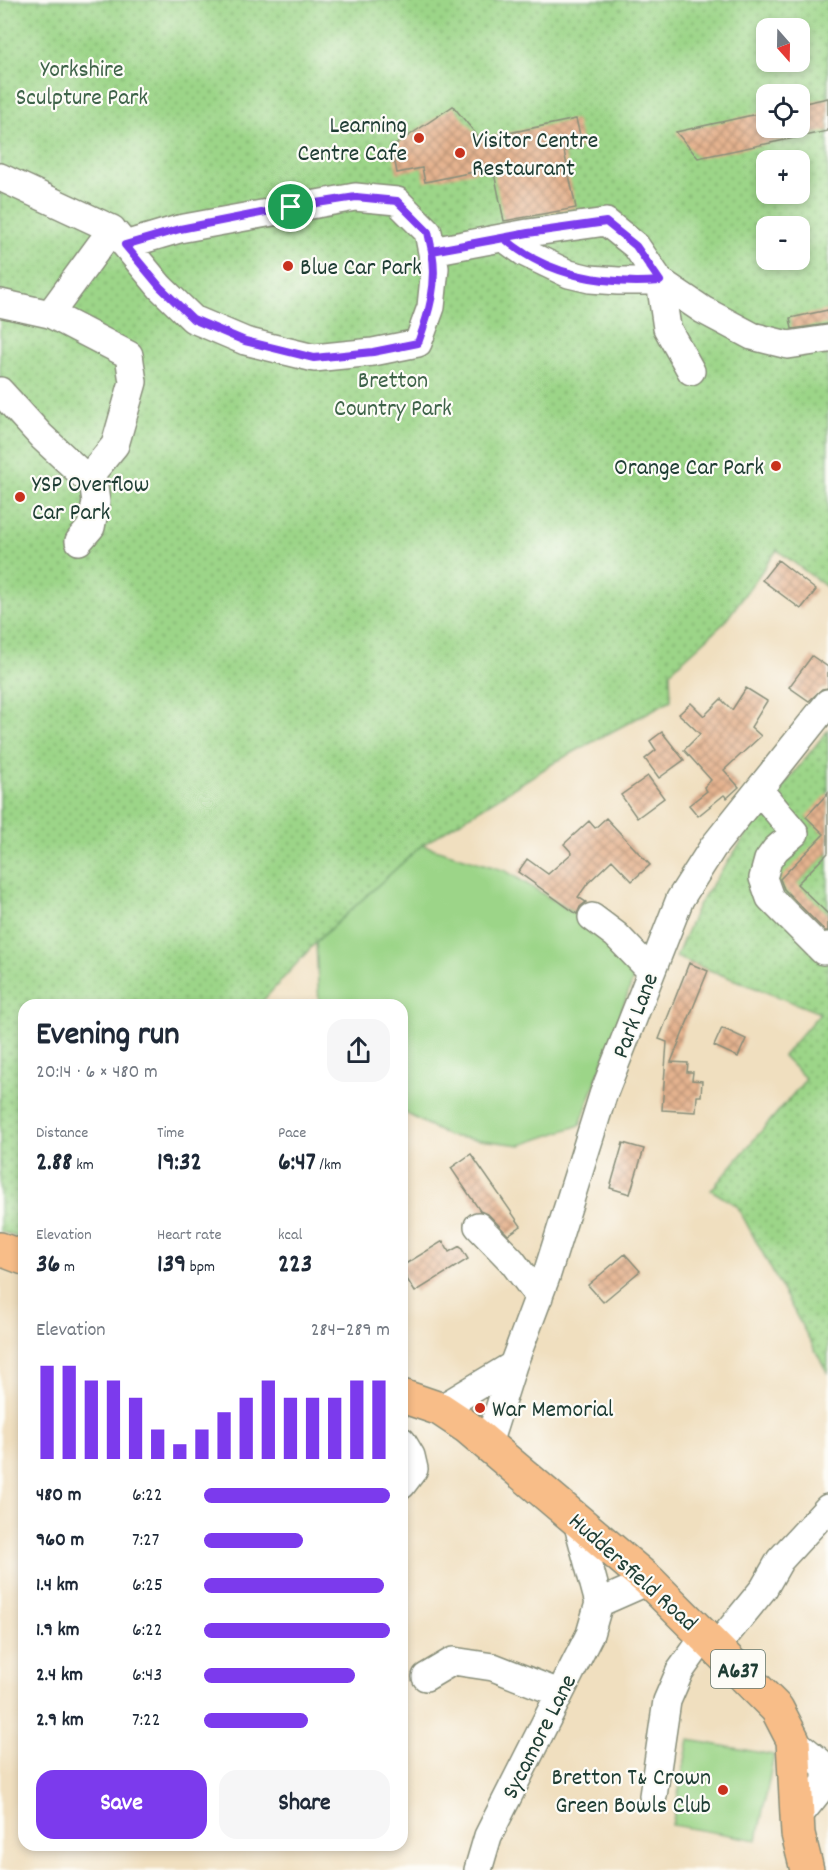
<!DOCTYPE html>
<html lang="en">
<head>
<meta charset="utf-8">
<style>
	:root { --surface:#fff; --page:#f6f6f7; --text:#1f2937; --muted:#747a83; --accent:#7c3aed }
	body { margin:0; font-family:Dekko,sans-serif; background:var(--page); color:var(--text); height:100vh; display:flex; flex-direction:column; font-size:22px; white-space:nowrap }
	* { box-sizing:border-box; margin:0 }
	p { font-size:20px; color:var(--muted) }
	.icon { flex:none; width:33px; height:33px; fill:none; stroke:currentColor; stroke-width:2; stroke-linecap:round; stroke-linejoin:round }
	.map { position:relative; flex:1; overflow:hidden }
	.side { position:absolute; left:18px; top:999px; width:390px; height:852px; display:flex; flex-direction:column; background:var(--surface); border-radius:18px; box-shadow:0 3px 9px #0003 }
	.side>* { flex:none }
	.needle { width:39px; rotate:160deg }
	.tools { position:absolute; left:756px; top:18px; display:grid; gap:12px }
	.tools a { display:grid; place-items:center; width:54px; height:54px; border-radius:12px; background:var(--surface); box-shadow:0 3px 9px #0003; font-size:30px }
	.pin { position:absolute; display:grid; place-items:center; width:51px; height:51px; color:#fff; margin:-26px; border:3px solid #fff; border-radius:50%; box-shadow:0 2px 6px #0007 }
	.round { display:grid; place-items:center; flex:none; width:63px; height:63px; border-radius:18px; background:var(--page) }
	.headline { display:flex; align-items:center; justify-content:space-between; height:102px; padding:0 18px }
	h1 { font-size:33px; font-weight:700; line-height:45px }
	.figures { display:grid; grid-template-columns:repeat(3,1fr); gap:9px; height:102px; padding:6px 18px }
	.figures div { display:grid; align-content:center }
	.figures b { font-size:26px; font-weight:700 }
	.figures small { font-size:16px; font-weight:400 }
	.figures p { font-size:16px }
	.chart { height:168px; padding:12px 18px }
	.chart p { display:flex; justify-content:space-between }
	.chart svg { width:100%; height:108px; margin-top:6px; stroke:var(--accent); stroke-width:6 }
	.button { display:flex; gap:12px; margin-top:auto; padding:12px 18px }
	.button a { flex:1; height:69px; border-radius:18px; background:var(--accent); color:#fff; font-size:24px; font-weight:700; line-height:69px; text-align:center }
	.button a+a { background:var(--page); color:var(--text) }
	ul { padding:0 18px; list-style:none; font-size:20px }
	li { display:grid; grid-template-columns:96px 72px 1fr; align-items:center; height:45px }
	li i { height:15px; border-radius:8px; background:var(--accent) }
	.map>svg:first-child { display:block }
	.park { fill:url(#park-dots); stroke:#5e895e; stroke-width:1.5; fill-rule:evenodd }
	.garden { fill:#9cd588; stroke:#5e895e; stroke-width:1.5 }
	.building { fill:url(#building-cross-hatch) }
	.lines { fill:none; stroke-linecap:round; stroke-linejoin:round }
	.minor-casing { stroke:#888e7a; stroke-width:30 }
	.highway-casing { stroke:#888e7a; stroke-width:36 }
	.minor { stroke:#fff; stroke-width:27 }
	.highway { stroke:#f8bd88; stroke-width:33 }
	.route-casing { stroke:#fff; stroke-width:12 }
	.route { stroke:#7c3aed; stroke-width:8 }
	.poi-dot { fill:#c8321e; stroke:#fdfcf7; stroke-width:2 }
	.labels { text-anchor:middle; stroke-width:4.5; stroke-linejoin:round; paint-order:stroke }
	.shield { fill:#fdfcf7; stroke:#62766e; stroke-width:1.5 }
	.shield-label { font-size:22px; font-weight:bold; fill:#1f3d34 }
	.park-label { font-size:24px; fill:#3e6349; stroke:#fdfcf7 }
	.poi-label { font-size:24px; fill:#1f3d34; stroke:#fdfcf7; text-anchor:start }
	.street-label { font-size:24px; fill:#1f3d34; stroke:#fdfcf7 }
</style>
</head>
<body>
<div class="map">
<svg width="828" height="1870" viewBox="0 0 828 1870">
	<defs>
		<pattern id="park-dots" width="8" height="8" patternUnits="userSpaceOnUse" patternTransform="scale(1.5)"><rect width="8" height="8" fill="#9cd588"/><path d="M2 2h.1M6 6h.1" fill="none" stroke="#7fae70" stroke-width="1.8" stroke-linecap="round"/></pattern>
		<pattern id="building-cross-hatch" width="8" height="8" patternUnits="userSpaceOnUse" patternTransform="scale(1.5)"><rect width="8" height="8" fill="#e5b38f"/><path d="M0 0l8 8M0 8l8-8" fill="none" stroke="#b99376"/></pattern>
	</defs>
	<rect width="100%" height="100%" fill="#fdfcf7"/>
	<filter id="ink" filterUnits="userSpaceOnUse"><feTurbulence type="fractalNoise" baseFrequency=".0167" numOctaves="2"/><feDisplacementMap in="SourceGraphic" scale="12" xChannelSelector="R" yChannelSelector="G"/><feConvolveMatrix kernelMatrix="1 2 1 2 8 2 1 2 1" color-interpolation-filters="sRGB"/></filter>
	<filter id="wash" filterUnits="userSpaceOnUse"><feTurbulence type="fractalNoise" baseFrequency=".008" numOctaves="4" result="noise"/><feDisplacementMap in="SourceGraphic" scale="24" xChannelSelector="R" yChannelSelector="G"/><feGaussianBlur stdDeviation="1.35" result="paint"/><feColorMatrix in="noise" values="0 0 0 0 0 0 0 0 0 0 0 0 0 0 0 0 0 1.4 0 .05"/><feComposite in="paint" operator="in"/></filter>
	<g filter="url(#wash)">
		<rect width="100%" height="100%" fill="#f0dfbf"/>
		<path class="park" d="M 0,0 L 828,0 L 828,588 L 777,550 L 724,623 L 670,672 L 671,700 L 557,761 L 422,845 L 316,942 L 259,1005 L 24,1005 L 24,1240 L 0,1231 ZM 766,28 L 800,28 L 800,62 L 766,62 ZM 766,94 L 800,94 L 800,128 L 766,128 ZM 766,160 L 800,160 L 800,194 L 766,194 ZM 766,226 L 800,226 L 800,260 L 766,260 Z
			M 828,730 L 828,1374 L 737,1206 L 711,1190 L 806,1079 L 783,1056 L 820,1013 L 676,957 L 698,905 L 758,818 Z"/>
		<path class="garden" d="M 422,845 L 506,871 L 600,929 L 636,971 L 580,1125 L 521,1145 L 448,1136 L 402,1111 L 402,1005 L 319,1005 L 316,942 Z
			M 689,1740 L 774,1755 L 757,1840 L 672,1825 Z"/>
		<g id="blocks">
			<path class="building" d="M 828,98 L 828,131 L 698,158 L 676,132 L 766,112 L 766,128 L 800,128 L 800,104 Z
				M 453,106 L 480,139 L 576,119 L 583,147 L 564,151 L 576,208 L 504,221 L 493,168 L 425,182 L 422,168 L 397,173 L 392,147 Z
				M 828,310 L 828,324 L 792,329 L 790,318 Z
				M 778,560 L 816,590 L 801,609 L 762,580 Z
				M 812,656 L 828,667 L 828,688 L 822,689 L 809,701 L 789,687 Z
				M 746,688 L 767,701 L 751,727 L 761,736 L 724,770 L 739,787 L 727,798 L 724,795 L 698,816 L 689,805 L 707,791 L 704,787 L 711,780 L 684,750 L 700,734 L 679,714 L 691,703 L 704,716 L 721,699 L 732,710 Z
				M 662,732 L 684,760 L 659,778 L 645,759 L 656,750 L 650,741 Z
				M 648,776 L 664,798 L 637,818 L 621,795 Z
				M 828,793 L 828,853 L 797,884 L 828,914 L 828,931 L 825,931 L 784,889 L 780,879 L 824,834 L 806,817 Z
				M 606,818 L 650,865 L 632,881 L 612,860 L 588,883 L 578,897 L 586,902 L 580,907 L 577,914 L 518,872 L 527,859 L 548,874 L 572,853 L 564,844 L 589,821 L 595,828 Z
				M 689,963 L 708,971 L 671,1062 L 688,1063 L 687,1072 L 693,1072 L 692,1080 L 702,1081 L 701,1096 L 697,1096 L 696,1112 L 662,1110 L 667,1042 L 659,1039 Z
				M 722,1028 L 746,1039 L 738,1057 L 714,1046 Z
				M 623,1143 L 644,1149 L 630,1194 L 610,1188 Z
				M 471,1154 L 521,1226 L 508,1235 L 489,1215 L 480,1211 L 451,1168 Z
				M 443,1241 L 449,1252 L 460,1246 L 468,1259 L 415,1292 L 402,1271 L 402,1266 Z
				M 625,1254 L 640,1271 L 603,1302 L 588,1285 Z"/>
		</g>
	</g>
	<g filter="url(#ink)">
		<use href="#blocks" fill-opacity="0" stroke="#888e7a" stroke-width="1.5"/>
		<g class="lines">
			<g class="minor-casing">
				<path id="minor" d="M 0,177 L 112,229 L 160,287 L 193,319 L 245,341 L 314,358 L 373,352 L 418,343 L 431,307 L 435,268 L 428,232 L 397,201 L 355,197 L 179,229 L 125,245
					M 504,238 L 525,253 L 569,274 L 590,279 L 618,281 L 660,281 L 703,310 L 752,336 L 788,345 L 828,339
					M 432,251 L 528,233 L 606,222 L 636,246 L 660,281 L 667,328 L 691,371
					M 0,303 L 50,314 L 129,355 L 133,382 L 115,445 L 92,473 L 83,475 L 42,437 L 0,391
					M 50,314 L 112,229
					M 79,541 L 91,527 L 96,502 L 92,473
					M 759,790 L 795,833 L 776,849 L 768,860 L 763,878 L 770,898 L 823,951 L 828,946
					M 592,917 L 616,935 L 651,971
					M 478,1226 L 512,1261 L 539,1297
					M 440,1409 L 513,1365
					M 402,1441 L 411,1456 L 414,1469 L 402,1485
					M 488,1444 L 513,1365 L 546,1277 L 603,1095 L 680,899 L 713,847 L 828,703
					M 599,1603 L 649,1581
					M 716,1647 L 764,1588 L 780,1560 L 828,1508
					M 426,1677 L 453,1661 L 493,1667 L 559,1693
					M 793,1740 L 826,1767 L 826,1782 L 797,1818
					M 653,1796 L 667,1701 L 680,1671 L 705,1636
					M 478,1870 L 488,1836 L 590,1634 L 599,1603 L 576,1518"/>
			</g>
			<g class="highway-casing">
				<path id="highway" d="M 0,1249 L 24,1258
					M 402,1396 L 440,1409 L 467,1427 L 649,1581 L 777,1709 L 793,1740 L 798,1834 L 807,1870"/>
			</g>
			<use href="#minor" class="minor"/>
			<use href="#highway" class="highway"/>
		</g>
	</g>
	<g class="lines" filter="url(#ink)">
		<g class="route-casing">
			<path id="route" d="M 291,207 L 180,229 L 125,245 L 160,287 L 193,319 L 245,341 L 314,358 L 373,352 L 418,343 C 429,313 438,284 432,251 L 528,233 L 606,222 L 636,246 L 660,281 C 605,285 546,276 504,238 L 432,251 L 428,232 L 397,201 L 356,197 L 291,207"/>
		</g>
		<use href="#route" class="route"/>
	</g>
	<g class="poi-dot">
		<circle cx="419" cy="138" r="6"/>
		<circle cx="460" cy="153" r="6"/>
		<circle cx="288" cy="266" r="6"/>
		<circle cx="776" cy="466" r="6"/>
		<circle cx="20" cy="497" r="6"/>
		<circle cx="480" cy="1408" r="6"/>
		<circle cx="723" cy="1790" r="6"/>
	</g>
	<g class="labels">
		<rect class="shield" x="711" y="1650" width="54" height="38" rx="4.5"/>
		<g class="shield-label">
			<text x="738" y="1677">A637</text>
		</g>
		<g class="park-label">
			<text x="82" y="76">Yorkshire<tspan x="82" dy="28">Sculpture Park</tspan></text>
			<text x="393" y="387">Bretton<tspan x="393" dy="28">Country Park</tspan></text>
		</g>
		<g class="poi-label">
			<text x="407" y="132" text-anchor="end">Learning<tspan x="407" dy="28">Centre Cafe</tspan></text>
			<text x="472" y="147">Visitor Centre<tspan x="472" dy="28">Restaurant</tspan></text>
			<text x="300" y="274">Blue Car Park</text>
			<text x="764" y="474" text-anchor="end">Orange Car Park</text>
			<text x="32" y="491">YSP Overflow<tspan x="32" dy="28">Car Park</tspan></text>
			<text x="492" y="1416">War Memorial</text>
			<text x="711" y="1784" text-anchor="end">Bretton T&amp; Crown<tspan x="711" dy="28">Green Bowls Club</tspan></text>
		</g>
		<g class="street-label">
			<text transform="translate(634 1015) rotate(-69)" y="8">Park Lane</text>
			<text transform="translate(634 1571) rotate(42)" y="8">Huddersfield Road</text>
			<text transform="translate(538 1736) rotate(-63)" y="8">Sycamore Lane</text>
		</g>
	</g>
</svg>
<div class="tools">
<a><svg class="needle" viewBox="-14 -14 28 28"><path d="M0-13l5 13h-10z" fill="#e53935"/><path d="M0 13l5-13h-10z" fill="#747a83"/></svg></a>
<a><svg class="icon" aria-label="locate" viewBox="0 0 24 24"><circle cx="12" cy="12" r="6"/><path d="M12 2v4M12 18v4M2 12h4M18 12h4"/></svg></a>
<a>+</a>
<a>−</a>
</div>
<div class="pin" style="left:291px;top:207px;background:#1e9e55"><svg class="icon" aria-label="arrive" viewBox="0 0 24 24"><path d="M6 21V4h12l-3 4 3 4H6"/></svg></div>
<section class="side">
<div class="headline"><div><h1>Evening run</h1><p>20:14 · 6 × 480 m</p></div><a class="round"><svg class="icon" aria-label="share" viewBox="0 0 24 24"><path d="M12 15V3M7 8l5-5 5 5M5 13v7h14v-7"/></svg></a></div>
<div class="figures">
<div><p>Distance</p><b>2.88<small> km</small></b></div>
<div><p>Time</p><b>19:32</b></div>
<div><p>Pace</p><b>6:47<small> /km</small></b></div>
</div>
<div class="figures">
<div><p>Elevation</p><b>36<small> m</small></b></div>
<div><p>Heart rate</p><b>139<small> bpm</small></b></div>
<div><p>kcal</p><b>223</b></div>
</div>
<div class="chart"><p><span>Elevation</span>284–289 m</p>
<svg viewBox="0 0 160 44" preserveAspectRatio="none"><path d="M5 44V6M15 44V6M25 44V12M35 44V12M45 44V19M55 44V32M65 44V38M75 44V32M85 44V25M95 44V19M105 44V12M115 44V19M125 44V19M135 44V19M145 44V12M155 44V12"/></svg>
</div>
<ul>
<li><b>480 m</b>6:22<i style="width:100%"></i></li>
<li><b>960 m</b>7:27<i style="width:53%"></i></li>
<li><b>1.4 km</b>6:25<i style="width:97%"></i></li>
<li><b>1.9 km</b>6:22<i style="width:100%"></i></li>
<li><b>2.4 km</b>6:43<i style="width:81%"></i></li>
<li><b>2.9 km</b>7:22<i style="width:56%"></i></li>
</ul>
<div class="button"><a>Save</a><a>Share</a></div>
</section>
</div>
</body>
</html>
